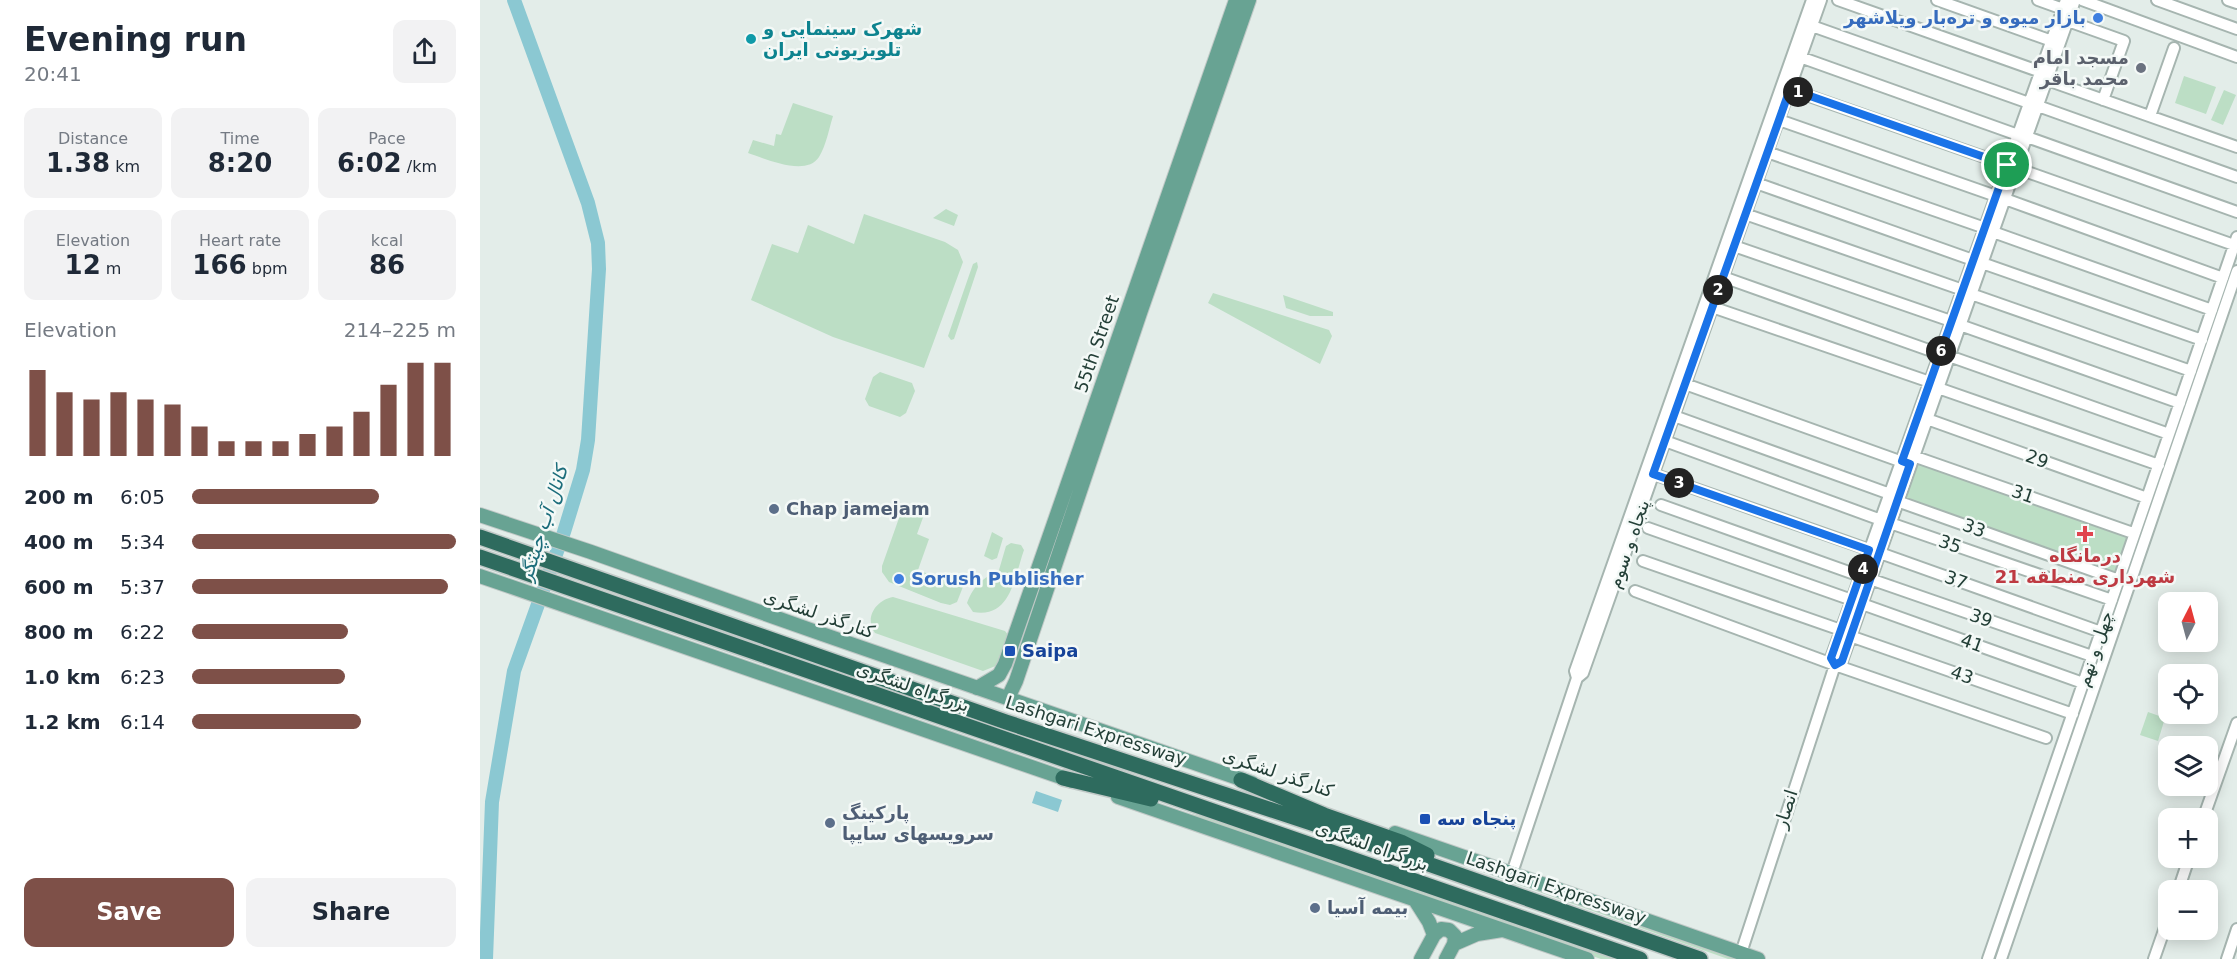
<!DOCTYPE html>
<html lang="en">
<head>
<meta charset="utf-8">
<style>
	:root { --surface:#fff; --page:#f2f2f3; --text:#1f2937; --muted:#747a83; --accent:#7e5048 }
	body { margin:0; font-family:"DejaVu Sans",Vazirmatn,sans-serif; background:var(--page); color:var(--text); height:100vh; display:flex; flex-direction:column; font-size:22px; white-space:nowrap }
	* { box-sizing:border-box; margin:0 }
	p { font-size:20px; color:var(--muted) }
	.icon { flex:none; width:33px; height:33px; fill:none; stroke:currentColor; stroke-width:2; stroke-linecap:round; stroke-linejoin:round }
	.map { position:relative; flex:1; overflow:hidden }
	.panel { display:flex; flex-direction:column; background:var(--surface); width:480px }
	.panel>* { flex:none }
	.needle { width:39px; rotate:6deg }
	.fabs { position:absolute; left:1678px; top:592px; display:grid; gap:12px }
	.fabs a { display:grid; place-items:center; width:60px; height:60px; border-radius:12px; background:var(--surface); box-shadow:0 3px 15px #0003; font-size:30px }
	.pin { position:absolute; display:grid; place-items:center; width:51px; height:51px; color:#fff; margin:-26px; border:3px solid #fff; border-radius:50%; box-shadow:0 2px 6px #0007 }
	.km { position:absolute; width:30px; height:30px; margin:-15px; border-radius:50%; background:#222; color:#fff; font-size:16px; line-height:30px; text-align:center }
	.round { display:grid; place-items:center; flex:none; width:63px; height:63px; border-radius:12px; background:var(--page) }
	.headline { display:flex; align-items:center; justify-content:space-between; height:102px; padding:0 24px }
	h1 { font-size:33px; font-weight:700; line-height:45px }
	.figures { display:grid; grid-template-columns:repeat(3,1fr); gap:9px; height:102px; padding:6px 24px }
	.figures div { display:grid; align-content:center; border-radius:12px; background:var(--page); text-align:center }
	.figures b { font-size:26px; font-weight:700 }
	.figures small { font-size:16px; font-weight:400 }
	.figures p { font-size:16px }
	.chart { height:168px; padding:12px 24px }
	.chart p { display:flex; justify-content:space-between }
	.chart svg { width:100%; height:108px; margin-top:6px; stroke:var(--accent); stroke-width:6 }
	.action { display:flex; gap:12px; margin-top:auto; padding:12px 24px }
	.action a { flex:1; height:69px; border-radius:12px; background:var(--accent); color:#fff; font-size:24px; font-weight:700; line-height:69px; text-align:center }
	.action a+a { background:var(--page); color:var(--text) }
	ul { padding:0 24px; list-style:none; font-size:20px }
	li { display:grid; grid-template-columns:96px 72px 1fr; align-items:center; height:45px }
	li i { height:15px; border-radius:8px; background:var(--accent) }
	main { display:flex; flex:1; min-height:0 }
	.map>svg:first-child { display:block }
	.green { fill:#bcdec5 }
	.water { fill:#8bc8d2 }
	.lines { fill:none; stroke-linecap:round; stroke-linejoin:round }
	.river { stroke:#8bc8d2; stroke-width:14 }
	.minor-casing { stroke:#a6b5b0; stroke-width:14 }
	.major-casing { stroke:#c1c9c7; stroke-width:16 }
	.highway-casing { stroke:#c1c9c7; stroke-width:18 }
	.minor { stroke:#fff; stroke-width:10 }
	.major { stroke:#68a393; stroke-width:14 }
	.highway { stroke:#2e6b5e; stroke-width:15 }
	.route-casing { stroke:#fff; stroke-width:12 }
	.route { stroke:#1a73e8; stroke-width:8 }
	.shop-dot { fill:#3f7fe0; stroke:#f4f9f7; stroke-width:2 }
	.culture-dot { fill:#0f9aa8; stroke:#f4f9f7; stroke-width:2 }
	.worship-dot { fill:#6b7280; stroke:#f4f9f7; stroke-width:2 }
	.service-dot { fill:#5c6f8a; stroke:#f4f9f7; stroke-width:2 }
	.health-dot { fill:#e0444e; stroke:#f4f9f7; stroke-width:2 }
	.transit-dot { fill:#1a4fb4; stroke:#f4f9f7; stroke-width:2 }
	.labels { text-anchor:middle; stroke-width:5; stroke-linejoin:round; paint-order:stroke }
	.shop-label { font-size:18px; font-weight:bold; fill:#366cbe; stroke:#f4f9f7; text-anchor:end }
	.culture-label { font-size:18px; font-weight:bold; fill:#0d838f; stroke:#f4f9f7; text-anchor:start }
	.worship-label { font-size:18px; font-weight:bold; fill:#5b616d; stroke:#f4f9f7; text-anchor:end }
	.street-label { font-size:18px; fill:#233f37; stroke:#f4f9f7 }
	.service-label { font-size:18px; font-weight:bold; fill:#4e5e75; stroke:#f4f9f7; text-anchor:start }
	.health-label { font-size:18px; font-weight:bold; fill:#be3a42; stroke:#f4f9f7 }
	.transit-label { font-size:18px; font-weight:bold; fill:#164399; stroke:#f4f9f7; text-anchor:start }
	.water-label { font-size:20px; font-style:italic; fill:#1c6d7b; stroke:#f4f9f7 }
</style>
</head>
<body>
<main>
<section class="panel">
<div class="headline"><div><h1>Evening run</h1><p>20:41</p></div><a class="round"><svg class="icon" aria-label="share" viewBox="0 0 24 24"><path d="M12 15V3M7 8l5-5 5 5M5 13v7h14v-7"/></svg></a></div>
<div class="figures">
<div><p>Distance</p><b>1.38<small> km</small></b></div>
<div><p>Time</p><b>8:20</b></div>
<div><p>Pace</p><b>6:02<small> /km</small></b></div>
</div>
<div class="figures">
<div><p>Elevation</p><b>12<small> m</small></b></div>
<div><p>Heart rate</p><b>166<small> bpm</small></b></div>
<div><p>kcal</p><b>86</b></div>
</div>
<div class="chart"><p><span>Elevation</span>214–225 m</p>
<svg viewBox="0 0 160 44" preserveAspectRatio="none"><path d="M5 44V9M15 44V18M25 44V21M35 44V18M45 44V21M55 44V23M65 44V32M75 44V38M85 44V38M95 44V38M105 44V35M115 44V32M125 44V26M135 44V15M145 44V6M155 44V6"/></svg>
</div>
<ul>
<li><b>200 m</b>6:05<i style="width:71%"></i></li>
<li><b>400 m</b>5:34<i style="width:100%"></i></li>
<li><b>600 m</b>5:37<i style="width:97%"></i></li>
<li><b>800 m</b>6:22<i style="width:59%"></i></li>
<li><b>1.0 km</b>6:23<i style="width:58%"></i></li>
<li><b>1.2 km</b>6:14<i style="width:64%"></i></li>
</ul>
<div class="action"><a>Save</a><a>Share</a></div>
</section>
<div class="map">
<svg width="1757" height="959" viewBox="0 0 1757 959">
	<rect width="100%" height="100%" fill="#e3ede9"/>
	<path class="green" d="M 1704,76 L 1736,87 L 1726,114 L 1695,103 Z
		M 1744,90 L 1756,95 L 1743,125 L 1731,120 Z
		M 313,103 L 353,116 C 349,129 346,146 339,157 C 326,177 286,159 268,153 L 273,140 L 294,146 L 296,134 L 301,135 Z
		M 466,209 L 478,215 L 474,226 L 453,218 Z
		M 384,214 L 465,242 L 478,250 L 483,262 L 444,368 L 353,337 L 271,300 L 292,244 L 318,253 L 328,225 L 374,244 Z
		M 497,262 L 498,267 L 474,339 L 471,340 L 468,336 L 493,264 Z
		M 733,293 L 849,330 L 852,336 L 840,364 L 728,303 Z
		M 803,295 L 853,312 L 853,316 L 830,316 L 806,308 Z
		M 400,372 L 432,383 L 435,391 L 426,413 L 420,417 L 389,406 L 385,399 L 393,377 Z
		M 1434,462 L 1649,537 L 1635,576 L 1421,500 Z
		M 434,508 L 442,509 L 445,512 L 437,534 L 449,539 L 438,570 L 478,585 L 483,573 L 488,574 L 477,602 L 470,605 L 461,603 L 409,582 L 402,572 L 402,566 L 419,518 L 428,509 Z
		M 512,532 L 523,538 L 517,558 L 512,560 L 504,556 Z
		M 531,543 L 541,545 L 544,550 C 534,578 531,619 493,612 L 487,603 C 494,585 502,579 519,570 L 526,546 Z
		M 413,597 L 525,631 L 529,636 L 518,665 L 503,671 L 395,633 C 384,618 396,600 413,597 Z
		M 1668,712 L 1685,718 L 1678,741 L 1660,735 Z
		M 690,810 L 748,821 L 1146,959 L 1121,959 Z
		M 960,852 L 1268,959 L 1248,959 L 978,863 Z"/>
	<path class="water" d="M 556,791 L 582,800 L 578,812 L 552,803 Z"/>
	<g class="lines">
		<path class="river" d="M 6,959 L 12,802 L 34,671 L 84,532 L 103,470 L 108,440 L 119,269 L 118,243 L 108,203 L 34,0"/>
		<g class="minor-casing">
			<path id="minor" d="M 1358,0 L 1561,72
				M 1457,0 L 1572,41
				M 1558,0 L 1583,9
				M 1602,0 L 1757,57
				M 1677,0 L 1757,29
				M 1748,0 L 1757,3
				M 1588,21 L 1644,41 L 1623,100
				M 1332,26 L 1549,103
				M 1320,57 L 1538,135
				M 1567,80 L 1757,147
				M 1309,89 L 1527,165
				M 1558,106 L 1757,177
				M 1670,116 L 1694,48
				M 1299,120 L 1516,196
				M 1547,137 L 1757,212
				M 1287,152 L 1505,228
				M 1536,168 L 1754,245
				M 1276,183 L 1493,260
				M 1525,199 L 1743,278
				M 1265,214 L 1483,290
				M 1513,232 L 1732,310
				M 1254,246 L 1471,321
				M 1502,263 L 1722,340
				M 1243,277 L 1460,354
				M 1491,294 L 1711,371
				M 1232,307 L 1450,382
				M 1480,325 L 1700,403
				M 1469,356 L 1689,434
				M 1205,384 L 1428,464
				M 1458,388 L 1679,465
				M 1194,416 L 1410,494
				M 1447,419 L 1667,498
				M 1185,441 L 1401,520
				M 1433,456 L 1653,533
				M 1173,474 L 1390,550
				M 1417,501 L 1639,580
				M 1181,505 L 1380,576
				M 1410,523 L 1632,600
				M 1168,528 L 1372,600
				M 1400,553 L 1621,632
				M 1163,561 L 1361,630
				M 1390,579 L 1612,656
				M 1155,591 L 1355,665 L 1566,738
				M 1382,604 L 1603,683
				M 1370,636 L 1593,714
				M 1355,665 L 1351,658 L 1586,0
				M 1097,678 L 1103,673 L 1341,0
				M 1723,819 L 1757,723
				M 1032,873 L 1097,678 L 1095,671 L 1332,0
				M 1698,891 L 1709,858
				M 1261,953 L 1355,665 L 1362,661 L 1595,0
				M 1508,959 L 1757,237
				M 1521,959 L 1757,271
				M 1674,959 L 1689,916
				M 1747,959 L 1757,929"/>
		</g>
		<g class="major-casing">
			<path id="major" d="M 0,515 L 111,552 L 342,634 L 772,783
				M 0,576 L 592,781
				M 497,688 L 519,675 L 525,664 L 756,0
				M 528,698 L 536,681 L 660,313 L 769,0
				M 638,797 L 1107,959
				M 915,833 L 1278,959
				M 935,900 L 949,922 L 954,935
				M 941,959 L 954,935 L 961,929 L 969,930 L 975,936 L 974,944
				M 966,959 L 974,944 L 997,934 L 1022,930"/>
		</g>
		<g class="highway-casing">
			<path id="highway" d="M 0,537 L 526,722 L 831,823 L 1220,959
				M 0,557 L 1160,959
				M 583,778 L 671,799
				M 761,780 L 844,815 L 921,842 L 947,855"/>
		</g>
		<use href="#minor" class="minor"/>
		<use href="#major" class="major"/>
		<use href="#highway" class="highway"/>
	</g>
	<g class="lines">
		<g class="route-casing">
			<path id="route" d="M 1310,89 L 1527,165 L 1422,461 L 1430,464 L 1362,661 L 1355,665 L 1351,658 L 1389,550 L 1173,474 Z"/>
		</g>
		<use href="#route" class="route"/>
	</g>
	<g class="shop-dot">
		<circle cx="1618" cy="18" r="6"/>
		<circle cx="419" cy="579" r="6"/>
	</g>
	<circle class="culture-dot" cx="271" cy="39" r="6"/>
	<circle class="worship-dot" cx="1661" cy="68" r="6"/>
	<g class="service-dot">
		<circle cx="294" cy="509" r="6"/>
		<circle cx="350" cy="823" r="6"/>
		<circle cx="835" cy="908" r="6"/>
	</g>
	<path class="health-dot" d="M1602 525h6v6h6v6h-6v6h-6v-6h-6v-6h6z"/>
	<g class="transit-dot">
		<rect x="524" y="645" width="12" height="12" rx="3"/>
		<rect x="939" y="813" width="12" height="12" rx="3"/>
	</g>
	<g class="labels">
		<g class="shop-label">
			<text x="1606" y="24">بازار میوه و تره‌بار ویلاشهر</text>
			<text x="431" y="585" text-anchor="start">Sorush Publisher</text>
		</g>
		<g class="culture-label">
			<text x="283" y="35">شهرک سینمایی و<tspan x="283" dy="21">تلویزیونی ایران</tspan></text>
		</g>
		<g class="worship-label">
			<text x="1649" y="64">مسجد امام<tspan x="1649" dy="21">محمد باقر</tspan></text>
		</g>
		<g class="street-label">
			<text transform="translate(617 344) rotate(-71)" y="6">55th Street</text>
			<text transform="translate(1557 459) rotate(20)" y="6">29</text>
			<text transform="translate(1543 494) rotate(19)" y="6">31</text>
			<text transform="translate(1494 528) rotate(20)" y="6">33</text>
			<text transform="translate(1149 544) rotate(-71)" y="6">پنجاه و سوم</text>
			<text transform="translate(1470 544) rotate(19)" y="6">35</text>
			<text transform="translate(1476 580) rotate(20)" y="6">37</text>
			<text transform="translate(339 614) rotate(19)" y="6">کنارگذر لشگری</text>
			<text transform="translate(1501 618) rotate(19)" y="6">39</text>
			<text transform="translate(1492 643) rotate(20)" y="6">41</text>
			<text transform="translate(1615 649) rotate(-71)" y="6">چهل و نهم</text>
			<text transform="translate(1482 675) rotate(19)" y="6">43</text>
			<text transform="translate(433 687) rotate(19)" y="6">بزرگراه لشگری</text>
			<text transform="translate(616 731) rotate(18)" y="6">Lashgari Expressway</text>
			<text transform="translate(798 773) rotate(19)" y="6">کنارگذر لشگری</text>
			<text transform="translate(1306 809) rotate(-72)" y="6">انصار</text>
			<text transform="translate(892 846) rotate(19)" y="6">بزرگراه لشگری</text>
			<text transform="translate(1076 888) rotate(19)" y="6">Lashgari Expressway</text>
		</g>
		<g class="service-label">
			<text x="306" y="515">Chap jamejam</text>
			<text x="362" y="819">پارکینگ<tspan x="362" dy="21">سرویسهای سایپا</tspan></text>
			<text x="847" y="914">بیمه آسیا</text>
		</g>
		<g class="health-label">
			<text x="1605" y="562">درمانگاه<tspan x="1605" dy="21">شهرداری منطقه 21</tspan></text>
		</g>
		<g class="transit-label">
			<text x="542" y="657">Saipa</text>
			<text x="957" y="825">پنجاه سه</text>
		</g>
		<g class="water-label">
			<text transform="translate(63 523) rotate(-72)" y="7">کانال آب چیتگر</text>
		</g>
	</g>
</svg>
<div class="fabs">
<a><svg class="needle" viewBox="-14 -14 28 28"><path d="M0-13l5 13h-10z" fill="#e53935"/><path d="M0 13l5-13h-10z" fill="#747a83"/></svg></a>
<a><svg class="icon" aria-label="locate" viewBox="0 0 24 24"><circle cx="12" cy="12" r="6"/><path d="M12 2v4M12 18v4M2 12h4M18 12h4"/></svg></a>
<a><svg class="icon" aria-label="layers" viewBox="0 0 24 24"><path d="M12 4l9 5-9 5-9-5zM3 14l9 5 9-5"/></svg></a>
<a>+</a>
<a>−</a>
</div>
<div class="pin" style="left:1527px;top:165px;background:#1e9e55"><svg class="icon" aria-label="arrive" viewBox="0 0 24 24"><path d="M6 21V4h12l-3 4 3 4H6"/></svg></div>
<b class="km" style="left:1318px;top:92px">1</b>
<b class="km" style="left:1238px;top:290px">2</b>
<b class="km" style="left:1199px;top:483px">3</b>
<b class="km" style="left:1383px;top:569px">4</b>
<b class="km" style="left:1461px;top:351px">6</b>
</div>
</main>
</body>
</html>
